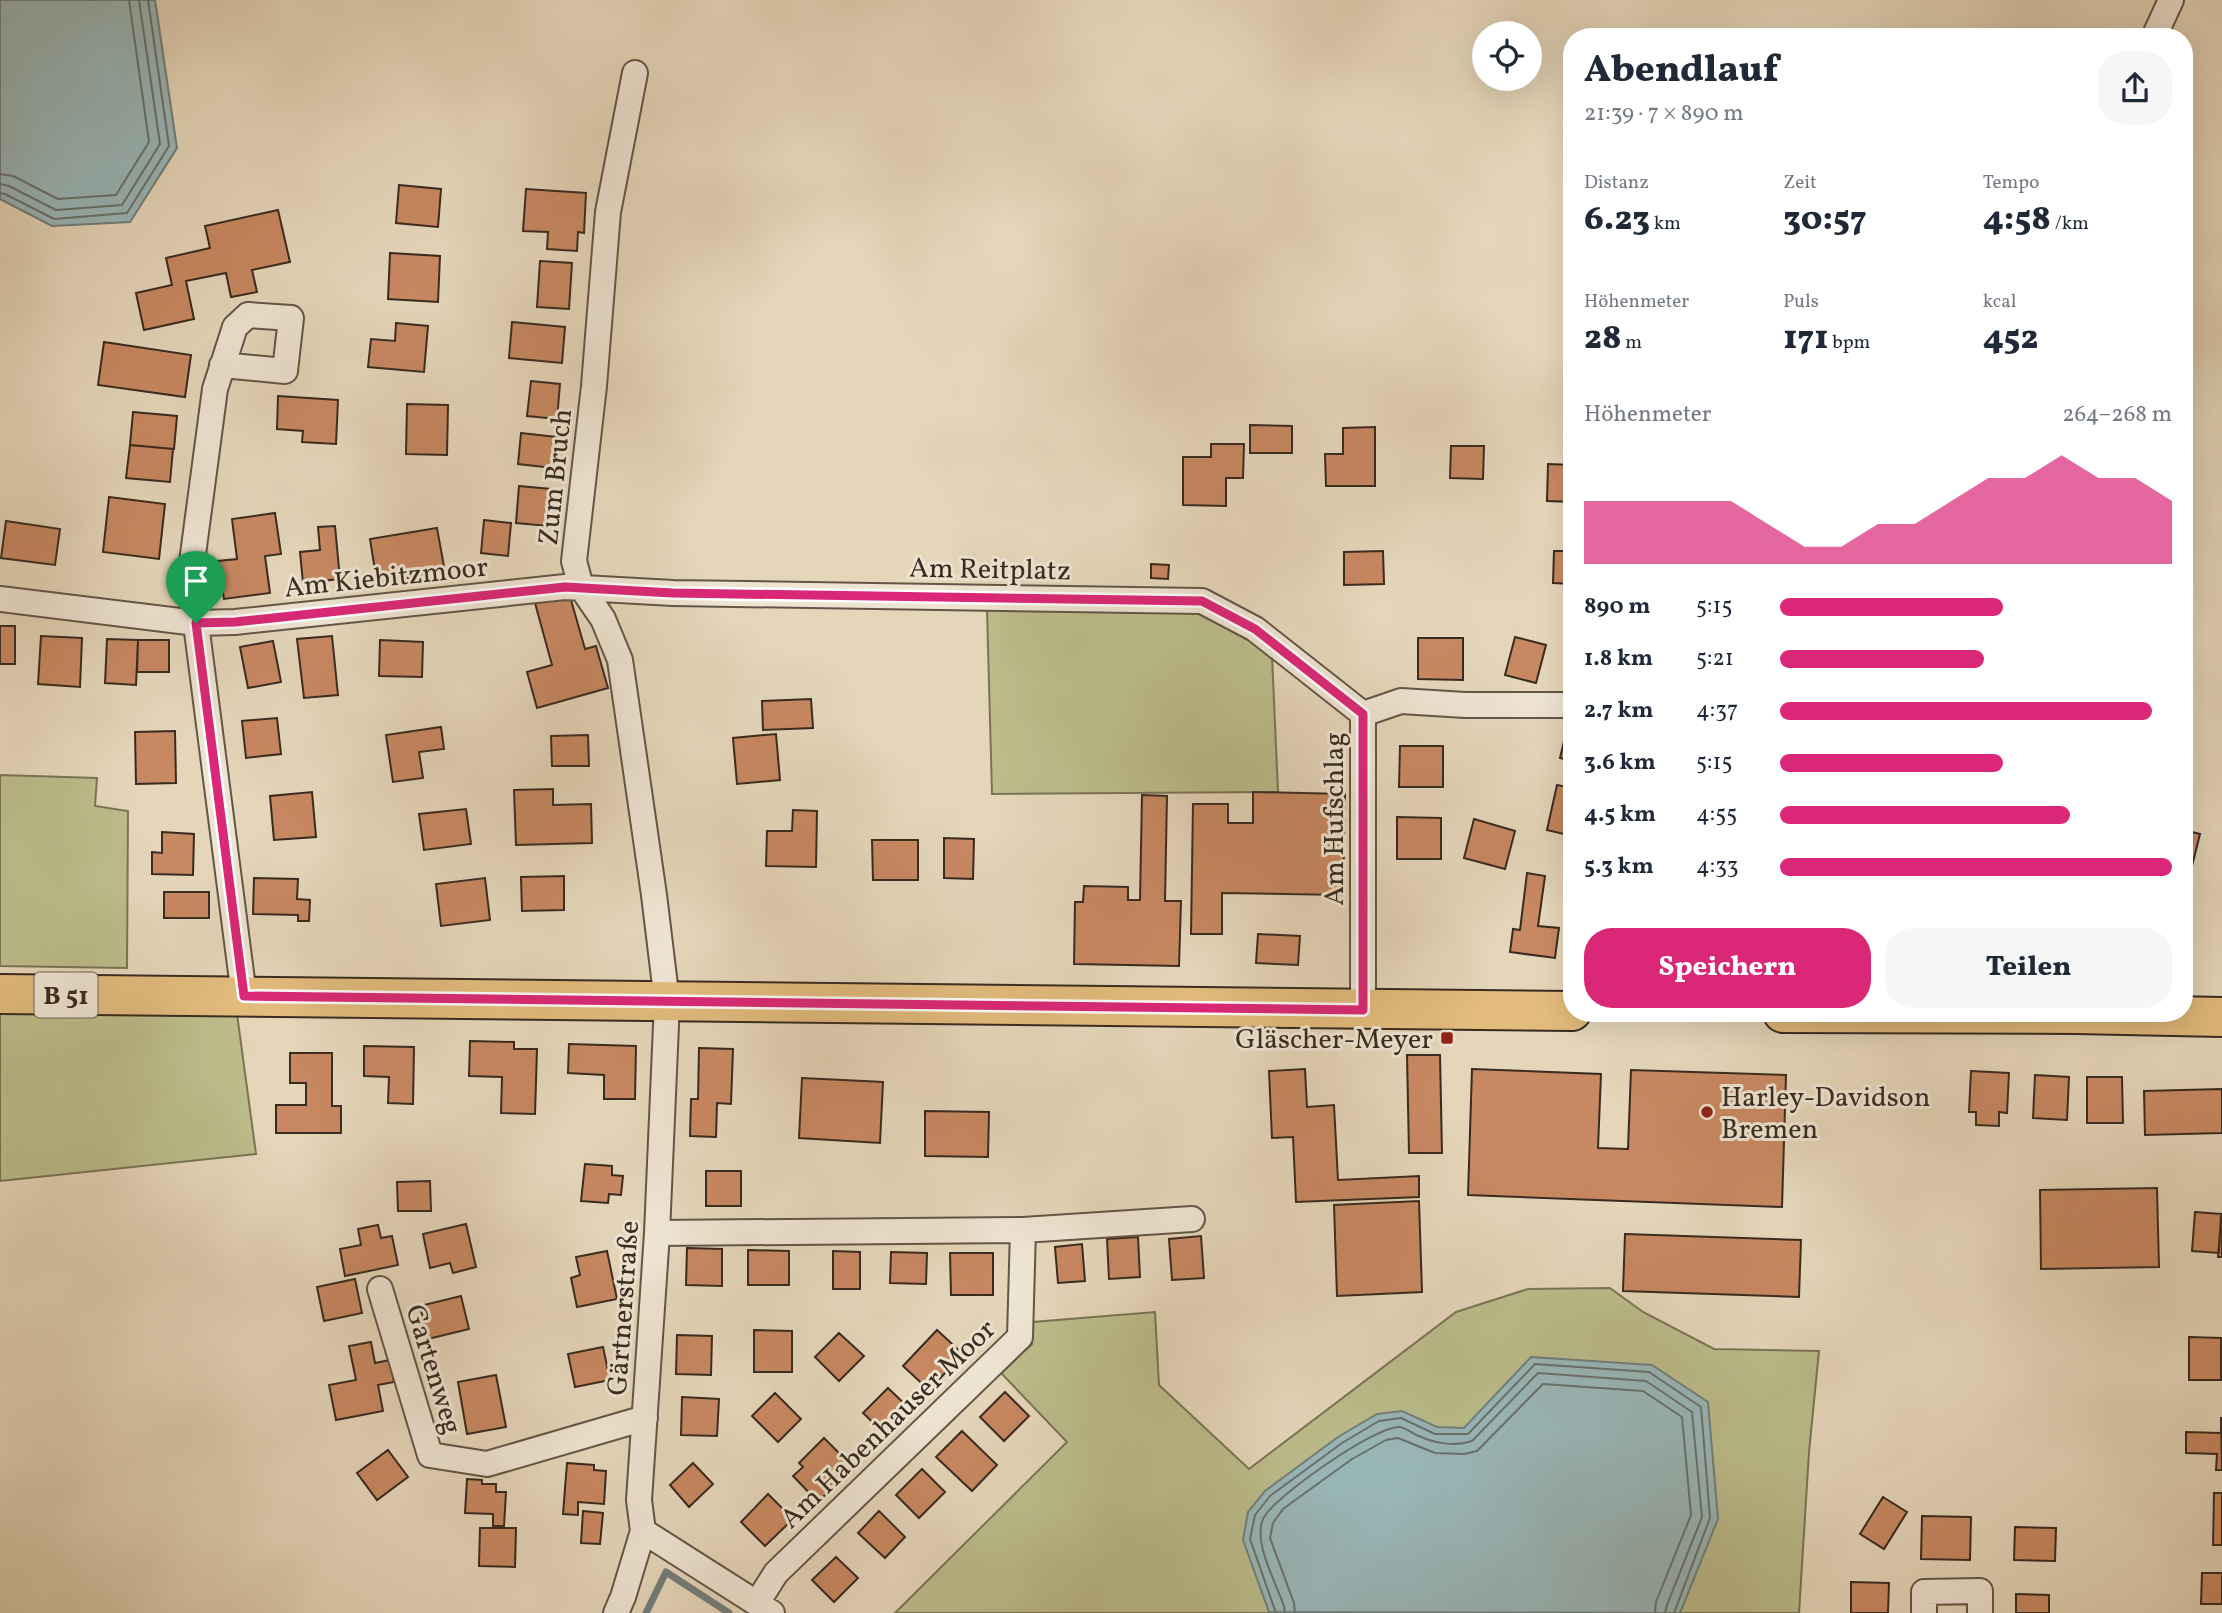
<!DOCTYPE html>
<html lang="de">
<head>
<meta charset="utf-8">
<style>
	:root { --surface:#fff; --page:#f6f6f7; --text:#1f2937; --muted:#747a83; --accent:#db2777 }
	body { margin:0; font-family:Vollkorn,serif; background:var(--page); color:var(--text); height:100vh; display:flex; flex-direction:column; font-size:26px; white-space:nowrap }
	* { box-sizing:border-box; margin:0 }
	p { font-size:23px; color:var(--muted) }
	.icon { flex:none; width:38px; height:38px; fill:none; stroke:currentColor; stroke-width:2; stroke-linecap:round; stroke-linejoin:round }
	.map { position:relative; flex:1; overflow:hidden }
	.side { position:absolute; left:1563px; top:28px; width:630px; height:994px; display:flex; flex-direction:column; background:var(--surface); border-radius:28px; box-shadow:0 7px 28px #0002 }
	.side>* { flex:none }
	.buttons { position:absolute; left:1472px; top:21px; display:grid; gap:14px }
	.buttons a { display:grid; place-items:center; width:70px; height:70px; border-radius:50%; background:var(--surface); box-shadow:0 7px 28px #0002; font-size:35px }
	.pin { position:absolute; display:grid; place-items:center; width:60px; height:60px; color:#fff; margin:-72px -30px; border-radius:50% 50% 50% 0; rotate:-45deg; box-shadow:0 0 7px #0007 }
	.pin .icon { rotate:45deg }
	.round { display:grid; place-items:center; flex:none; width:74px; height:74px; border-radius:28px; background:var(--page) }
	.summary { display:flex; align-items:center; justify-content:space-between; height:119px; padding:0 21px }
	h1 { font-size:38px; font-weight:800; line-height:52px }
	.figures { display:grid; grid-template-columns:repeat(3,1fr); gap:10px; height:119px; padding:7px 21px }
	.figures div { display:grid; align-content:center }
	.figures b { font-size:35px; font-weight:800 }
	.figures small { font-size:19px; font-weight:400 }
	.figures p { font-size:19px }
	.chart { height:196px; padding:14px 21px }
	.chart p { display:flex; justify-content:space-between }
	.chart svg { width:100%; height:126px; margin-top:7px; fill:var(--accent); opacity:.7 }
	.cta { display:flex; gap:14px; margin-top:auto; padding:14px 21px }
	.cta a { flex:1; height:80px; border-radius:28px; background:var(--accent); color:#fff; font-size:28px; font-weight:800; line-height:80px; text-align:center }
	.cta a+a { background:var(--page); color:var(--text) }
	ul { padding:0 21px; list-style:none; font-size:23px }
	li { display:grid; grid-template-columns:112px 84px 1fr; align-items:center; height:52px }
	li i { height:18px; border-radius:9px; background:var(--accent) }
	.map>svg:first-child { display:block }
	.green { fill:#bcbc8b; stroke:#7a7456; stroke-width:2 }
	.water { fill:#99b7b9; stroke:#727f7c; stroke-width:2 }
	.lines { fill:none; stroke-linecap:round; stroke-linejoin:round }
	.shore { stroke:#68716c; stroke-width:2 }
	.stream { stroke:#727f7c; stroke-width:7 }
	.building { fill:#c88861; stroke:#382b20; stroke-width:2 }
	.street-casing { stroke:#635646; stroke-width:28 }
	.primary-casing { stroke:#382b20; stroke-width:42 }
	.street { stroke:#eee4d2; stroke-width:24 }
	.primary { stroke:#e2bb7d; stroke-width:38 }
	.route-casing { stroke:#fff; stroke-width:14 }
	.route { stroke:#db2777; stroke-width:9 }
	.poi-dot { fill:#8f2418; stroke:#eee4d2; stroke-width:2.5 }
	.labels { text-anchor:middle; stroke-width:6; stroke-linejoin:round; paint-order:stroke }
	.shield { fill:#eee4d2; stroke:#6f6255; stroke-width:2 }
	.shield-label { font-size:26px; font-weight:bold; fill:#382b20 }
	.street-label { font-size:28px; fill:#382b20; stroke:#eee4d2 }
	.poi-label { font-size:28px; fill:#382b20; stroke:#eee4d2; text-anchor:end }
</style>
</head>
<body>
<div class="map">
<svg width="2222" height="1613" viewBox="0 0 2222 1613">
	<rect width="100%" height="100%" fill="#e5d6ba"/>
	<filter id="stains"><feTurbulence type="fractalNoise" baseFrequency=".00286" numOctaves="4"/><feColorMatrix values="0 0 0 0 .2 0 0 0 0 .09 0 0 0 0 .02 0 0 0 .5 -.17"/></filter>
	<radialGradient id="worn" r=".72"><stop offset=".6" stop-color="#630" stop-opacity="0"/><stop offset="1" stop-color="#630" stop-opacity=".3"/></radialGradient>
	<path class="green" d="M 987,609 L 1206,610 L 1272,655 L 1278,792 L 992,794 Z
		M 0,775 L 97,778 L 95,806 L 128,811 L 127,968 L 0,966 Z
		M 0,1009 L 237,1014 L 256,1154 L 0,1181 Z
		M 1610,1288 L 1643,1312 L 1714,1349 L 1819,1351 L 1809,1452 L 1799,1613 L 895,1613 L 1067,1442 L 1001,1373 L 1032,1344 L 1033,1322 L 1155,1312 L 1159,1385 L 1249,1469 L 1456,1312 L 1528,1289 Z"/>
	<path class="water" d="M 0,0 L 155,0 L 177,148 L 130,222 L 52,226 L 0,199 Z
		M 1531,1357 L 1652,1365 L 1708,1402 L 1718,1519 L 1680,1613 L 1269,1612 L 1243,1540 L 1248,1512 L 1265,1491 L 1338,1437 L 1377,1414 L 1402,1411 L 1437,1427 L 1464,1428 Z"/>
	<g class="lines">
		<path class="shore" d="M 0,174 L 13,176 L 58,199 L 116,195 L 149,142 L 129,0
			M 0,184 L 9,186 L 56,210 L 122,205 L 160,144 L 139,0
			M 0,193 L 5,194 L 54,219 L 127,213 L 169,146 L 148,0
			M 1276,1613 L 1250,1539 L 1255,1515 L 1270,1496 L 1342,1443 L 1379,1421 L 1401,1418 L 1435,1434 L 1468,1434 L 1535,1364 L 1649,1372 L 1701,1407 L 1710,1518 L 1674,1613
			M 1285,1613 L 1284,1606 C 1276,1583 1253,1542 1263,1519 C 1272,1498 1378,1424 1400,1427 C 1406,1428 1413,1434 1419,1436 C 1434,1443 1455,1447 1472,1441 L 1538,1373 L 1646,1381 L 1692,1412 L 1702,1517 L 1667,1605 L 1665,1613
			M 1295,1613 L 1294,1603 L 1270,1538 L 1273,1523 L 1283,1509 L 1352,1459 L 1386,1440 L 1398,1438 L 1435,1453 L 1464,1454 L 1477,1451 L 1543,1384 L 1643,1391 L 1682,1417 L 1691,1515 L 1656,1602 L 1655,1613"/>
		<path class="stream" d="M 646,1613 L 666,1572 L 729,1613"/>
	</g>
	<path class="building" d="M 399,185 L 441,189 L 438,227 L 396,223 Z
		M 526,189 L 586,193 L 584,233 L 578,232 L 577,251 L 547,249 L 548,232 L 523,231 Z
		M 278,210 L 290,262 L 252,270 L 257,292 L 231,297 L 226,273 L 186,281 L 194,319 L 144,330 L 136,293 L 172,285 L 166,258 L 210,248 L 205,226 Z
		M 390,253 L 440,256 L 438,302 L 388,299 Z
		M 540,261 L 572,263 L 569,309 L 537,307 Z
		M 512,322 L 565,327 L 562,363 L 509,358 Z
		M 396,323 L 428,326 L 424,372 L 368,367 L 371,339 L 395,341 Z
		M 104,342 L 191,355 L 185,397 L 98,385 Z
		M 531,381 L 560,384 L 557,419 L 527,416 Z
		M 278,396 L 338,400 L 336,444 L 302,442 L 303,431 L 277,429 Z
		M 407,404 L 448,405 L 447,455 L 406,454 Z
		M 133,412 L 177,416 L 174,449 L 130,445 Z
		M 1250,425 L 1292,426 L 1292,453 L 1250,453 Z
		M 1375,427 L 1375,486 L 1326,486 L 1325,454 L 1343,454 L 1343,428 Z
		M 521,433 L 556,437 L 553,468 L 518,464 Z
		M 1211,444 L 1244,444 L 1243,478 L 1226,478 L 1226,506 L 1183,505 L 1183,457 L 1211,457 Z
		M 130,445 L 173,449 L 170,482 L 126,478 Z
		M 1451,446 L 1484,446 L 1483,479 L 1450,478 Z
		M 1548,464 L 1572,465 L 1572,502 L 1547,501 Z
		M 519,486 L 551,489 L 548,526 L 516,523 Z
		M 109,497 L 165,504 L 159,559 L 103,552 Z
		M 275,513 L 281,554 L 265,556 L 270,593 L 224,599 L 218,561 L 237,559 L 232,519 Z
		M 484,520 L 511,523 L 508,556 L 481,553 Z
		M 6,521 L 60,529 L 55,565 L 1,558 Z
		M 335,526 L 340,579 L 303,583 L 300,552 L 320,550 L 318,527 Z
		M 437,528 L 445,572 L 377,583 L 370,539 Z
		M 1383,551 L 1384,584 L 1344,585 L 1344,552 Z
		M 1554,551 L 1572,551 L 1572,584 L 1553,583 Z
		M 1151,564 L 1169,565 L 1168,579 L 1151,578 Z
		M 569,593 L 585,649 L 596,646 L 608,688 L 537,708 L 527,672 L 552,665 L 535,603 Z
		M 0,626 L 15,626 L 15,664 L 0,664 Z
		M 41,636 L 82,638 L 80,687 L 38,684 Z
		M 332,636 L 338,695 L 304,698 L 297,639 Z
		M 1515,637 L 1546,645 L 1536,683 L 1505,675 Z
		M 1418,638 L 1463,638 L 1463,680 L 1418,679 Z
		M 107,639 L 138,640 L 136,685 L 105,683 Z
		M 138,640 L 169,640 L 169,672 L 137,672 Z
		M 380,640 L 423,642 L 422,677 L 379,676 Z
		M 273,641 L 281,682 L 248,688 L 240,647 Z
		M 811,699 L 813,728 L 763,730 L 762,701 Z
		M 277,718 L 281,754 L 246,758 L 242,721 Z
		M 441,727 L 444,749 L 419,752 L 423,778 L 393,782 L 386,735 Z
		M 175,731 L 176,783 L 136,784 L 135,732 Z
		M 776,734 L 780,780 L 737,784 L 733,738 Z
		M 588,735 L 589,766 L 552,766 L 551,736 Z
		M 1565,737 L 1572,739 L 1572,761 L 1560,758 Z
		M 1400,746 L 1443,746 L 1443,787 L 1399,787 Z
		M 1557,785 L 1572,788 L 1572,836 L 1547,830 Z
		M 553,789 L 553,805 L 591,804 L 592,843 L 516,845 L 514,790 Z
		M 312,792 L 316,837 L 274,840 L 270,796 Z
		M 1253,792 L 1345,794 L 1343,895 L 1222,893 L 1222,934 L 1191,934 L 1193,804 L 1228,804 L 1228,823 L 1253,823 Z
		M 1142,795 L 1167,796 L 1165,901 L 1181,901 L 1179,966 L 1074,964 L 1075,902 L 1083,902 L 1084,886 L 1128,887 L 1128,900 L 1140,900 Z
		M 466,809 L 471,844 L 424,850 L 419,814 Z
		M 793,810 L 817,811 L 816,867 L 766,866 L 767,831 L 792,831 Z
		M 1397,817 L 1441,818 L 1441,859 L 1397,859 Z
		M 1474,819 L 1515,831 L 1505,869 L 1464,858 Z
		M 2184,830 L 2200,834 L 2184,898 Z
		M 162,832 L 194,834 L 193,875 L 152,874 L 152,852 L 162,853 Z
		M 944,838 L 974,839 L 973,879 L 944,878 Z
		M 872,840 L 918,840 L 918,880 L 873,880 Z
		M 1527,873 L 1545,876 L 1538,926 L 1559,928 L 1555,958 L 1510,952 L 1513,929 L 1520,930 Z
		M 564,876 L 564,910 L 522,911 L 521,877 Z
		M 254,878 L 298,879 L 297,899 L 310,900 L 309,921 L 298,921 L 298,915 L 253,914 Z
		M 485,878 L 490,920 L 441,926 L 436,884 Z
		M 164,892 L 209,892 L 209,918 L 164,918 Z
		M 1258,934 L 1300,936 L 1298,965 L 1256,963 Z
		M 470,1041 L 514,1042 L 514,1049 L 537,1049 L 535,1114 L 501,1113 L 502,1077 L 469,1076 Z
		M 569,1044 L 636,1046 L 635,1099 L 604,1099 L 604,1075 L 568,1073 Z
		M 364,1046 L 414,1047 L 413,1104 L 388,1103 L 389,1077 L 364,1076 Z
		M 699,1048 L 733,1049 L 731,1104 L 717,1103 L 716,1137 L 690,1136 L 691,1099 L 698,1099 Z
		M 290,1053 L 332,1053 L 332,1106 L 341,1106 L 341,1133 L 276,1133 L 276,1105 L 306,1105 L 306,1083 L 290,1083 Z
		M 1407,1055 L 1440,1055 L 1442,1153 L 1409,1153 Z
		M 1305,1069 L 1307,1107 L 1334,1105 L 1338,1180 L 1419,1176 L 1419,1197 L 1296,1202 L 1293,1137 L 1272,1138 L 1269,1071 Z
		M 1472,1069 L 1601,1074 L 1598,1148 L 1628,1149 L 1631,1070 L 1786,1075 L 1782,1207 L 1468,1195 Z
		M 1971,1071 L 2009,1073 L 2007,1113 L 1999,1112 L 1999,1126 L 1976,1125 L 1976,1112 L 1969,1112 Z
		M 2035,1075 L 2069,1077 L 2067,1120 L 2033,1118 Z
		M 2087,1077 L 2122,1077 L 2123,1123 L 2087,1123 Z
		M 802,1078 L 883,1082 L 880,1143 L 799,1138 Z
		M 2222,1089 L 2222,1133 L 2145,1135 L 2144,1091 Z
		M 925,1111 L 989,1112 L 988,1157 L 925,1156 Z
		M 585,1164 L 612,1166 L 612,1175 L 623,1176 L 621,1195 L 609,1194 L 608,1203 L 581,1201 Z
		M 706,1171 L 741,1171 L 741,1206 L 706,1206 Z
		M 430,1181 L 431,1211 L 398,1211 L 397,1182 Z
		M 2157,1188 L 2159,1267 L 2041,1269 L 2040,1190 Z
		M 1419,1201 L 1422,1292 L 1337,1296 L 1334,1205 Z
		M 2195,1212 L 2221,1214 L 2219,1253 L 2192,1251 Z
		M 2221,1218 L 2222,1218 L 2222,1257 L 2218,1257 Z
		M 466,1224 L 476,1267 L 453,1273 L 450,1263 L 430,1268 L 423,1234 Z
		M 378,1225 L 381,1238 L 392,1236 L 398,1265 L 345,1276 L 340,1249 L 361,1245 L 358,1229 Z
		M 1625,1234 L 1801,1240 L 1799,1297 L 1623,1291 Z
		M 1201,1236 L 1204,1278 L 1172,1280 L 1169,1239 Z
		M 1138,1237 L 1140,1277 L 1109,1279 L 1107,1239 Z
		M 1082,1244 L 1085,1281 L 1058,1283 L 1055,1247 Z
		M 687,1248 L 722,1249 L 722,1286 L 686,1285 Z
		M 748,1250 L 789,1251 L 789,1285 L 748,1285 Z
		M 607,1251 L 617,1299 L 577,1307 L 571,1278 L 580,1275 L 576,1257 Z
		M 833,1251 L 860,1252 L 860,1289 L 833,1289 Z
		M 891,1252 L 927,1253 L 926,1284 L 890,1283 Z
		M 950,1253 L 993,1253 L 993,1295 L 951,1295 Z
		M 355,1279 L 362,1313 L 324,1321 L 317,1287 Z
		M 461,1296 L 469,1329 L 428,1339 L 420,1306 Z
		M 754,1330 L 792,1331 L 792,1372 L 754,1372 Z
		M 937,1330 L 963,1354 L 929,1390 L 903,1366 Z
		M 839,1333 L 864,1356 L 839,1381 L 815,1357 Z
		M 677,1335 L 712,1336 L 711,1375 L 676,1374 Z
		M 2189,1337 L 2221,1338 L 2221,1380 L 2189,1380 Z
		M 371,1342 L 375,1363 L 390,1360 L 394,1382 L 378,1385 L 383,1411 L 336,1420 L 329,1385 L 356,1380 L 349,1346 Z
		M 603,1347 L 610,1380 L 575,1387 L 568,1354 Z
		M 496,1375 L 506,1427 L 467,1434 L 458,1382 Z
		M 888,1388 L 911,1410 L 886,1435 L 863,1413 Z
		M 1005,1392 L 1029,1416 L 1004,1441 L 980,1417 Z
		M 775,1393 L 801,1419 L 778,1442 L 752,1416 Z
		M 682,1397 L 719,1399 L 717,1436 L 681,1435 Z
		M 2221,1417 L 2222,1470 L 2216,1470 L 2217,1454 L 2186,1453 L 2186,1432 L 2221,1433 Z
		M 962,1431 L 997,1465 L 972,1491 L 936,1457 Z
		M 824,1438 L 853,1467 L 818,1502 L 793,1476 L 803,1467 L 799,1463 Z
		M 388,1450 L 408,1477 L 377,1500 L 357,1473 Z
		M 567,1463 L 594,1465 L 594,1470 L 606,1471 L 604,1504 L 578,1502 L 578,1515 L 563,1514 Z
		M 693,1463 L 713,1484 L 689,1507 L 670,1485 Z
		M 922,1469 L 945,1492 L 919,1518 L 896,1495 Z
		M 467,1479 L 482,1480 L 482,1484 L 496,1484 L 496,1492 L 506,1492 L 504,1526 L 493,1526 L 493,1514 L 465,1513 Z
		M 2214,1493 L 2222,1493 L 2222,1545 L 2213,1545 Z
		M 768,1494 L 793,1519 L 765,1546 L 741,1522 Z
		M 1883,1497 L 1907,1512 L 1884,1549 L 1860,1534 Z
		M 583,1511 L 603,1513 L 600,1544 L 581,1543 Z
		M 879,1511 L 905,1537 L 885,1558 L 858,1533 Z
		M 1922,1516 L 1971,1517 L 1970,1560 L 1921,1559 Z
		M 2015,1527 L 2056,1528 L 2055,1561 L 2014,1560 Z
		M 480,1528 L 516,1528 L 515,1567 L 479,1566 Z
		M 836,1557 L 858,1578 L 834,1602 L 812,1580 Z
		M 2202,1573 L 2222,1573 L 2222,1604 L 2201,1604 Z
		M 1851,1582 L 1889,1583 L 1888,1613 L 1851,1613 Z
		M 2016,1594 L 2049,1595 L 2049,1613 L 2016,1613 Z"/>
	<g class="lines">
		<g class="street-casing">
			<path id="street" d="M 2154,37 L 2171,0
				M 222,365 L 285,371 L 291,318 L 248,315 L 235,327 L 215,389 L 190,577 L 244,996
				M 0,599 L 196,623 L 235,622 L 565,587 L 673,593 L 1202,601 L 1255,629 L 1363,714
				M 1363,714 L 1363,1010
				M 1363,714 L 1401,701 L 1465,705 L 1572,705
				M 657,1233 L 1023,1230 L 1192,1219
				M 380,1289 L 430,1455 L 487,1464 L 645,1418
				M 643,1531 L 772,1613
				M 757,1603 L 776,1573 L 1020,1337 L 1023,1230
				M 616,1613 L 623,1597 L 643,1531 L 639,1500 L 657,1233 L 667,1002 L 654,895 L 620,660 L 603,619 L 581,587 L 574,561 L 594,386 L 608,212 L 635,73
				M 1924,1613 L 1924,1592 L 1980,1591 L 1980,1613"/>
		</g>
		<g class="primary-casing">
			<path id="primary" d="M 0,994 L 1572,1011
				M 1783,1013 L 2076,1014 L 2222,1017"/>
		</g>
		<use href="#street" class="street"/>
		<use href="#primary" class="primary"/>
	</g>
	<g class="lines">
		<g class="route-casing">
			<path id="route" d="M 565,587 L 673,593 L 1202,601 L 1255,629 L 1363,714 L 1363,1010 L 244,996 L 196,623 L 235,622 Z"/>
		</g>
		<use href="#route" class="route"/>
	</g>
	<g class="poi-dot">
		<rect x="1440" y="1031" width="14" height="14" rx="3.5"/>
		<circle cx="1707" cy="1112" r="7"/>
	</g>
	<g class="labels">
		<rect class="shield" x="34.5" y="972.5" width="63" height="45" rx="5"/>
		<g class="shield-label">
			<text x="66" y="1004">B 51</text>
		</g>
		<g class="street-label">
			<text transform="translate(554 477) rotate(-84)" y="10">Zum Bruch</text>
			<text transform="translate(990 568) rotate(1)" y="10">Am Reitplatz</text>
			<text transform="translate(386 576) rotate(-6)" y="10">Am Kiebitzmoor</text>
			<text transform="translate(1333 819) rotate(-90)" y="10">Am Hufschlag</text>
			<text transform="translate(622 1308) rotate(-86)" y="10">Gärtnerstraße</text>
			<text transform="translate(435 1369) rotate(73)" y="10">Gartenweg</text>
			<text transform="translate(887 1423) rotate(-44)" y="10">Am Habenhauser Moor</text>
		</g>
		<g class="poi-label">
			<text x="1433" y="1048">Gläscher-Meyer</text>
			<text x="1721" y="1106" text-anchor="start">Harley-Davidson<tspan x="1721" dy="32">Bremen</tspan></text>
		</g>
	</g>
	<rect width="100%" height="100%" filter="url(#stains)"/>
	<rect width="100%" height="100%" fill="url(#worn)"/>
</svg>
<div class="buttons">
<a><svg class="icon" aria-label="locate" viewBox="0 0 24 24"><circle cx="12" cy="12" r="6"/><path d="M12 2v4M12 18v4M2 12h4M18 12h4"/></svg></a>
</div>
<div class="pin" style="left:196px;top:623px;background:#1e9e55"><svg class="icon" aria-label="arrive" viewBox="0 0 24 24"><path d="M6 21V4h12l-3 4 3 4H6"/></svg></div>
<section class="side">
<div class="summary"><div><h1>Abendlauf</h1><p>21:39 · 7 × 890 m</p></div><a class="round"><svg class="icon" aria-label="share" viewBox="0 0 24 24"><path d="M12 15V3M7 8l5-5 5 5M5 13v7h14v-7"/></svg></a></div>
<div class="figures">
<div><p>Distanz</p><b>6.23<small> km</small></b></div>
<div><p>Zeit</p><b>30:57</b></div>
<div><p>Tempo</p><b>4:58<small> /km</small></b></div>
</div>
<div class="figures">
<div><p>Höhenmeter</p><b>28<small> m</small></b></div>
<div><p>Puls</p><b>171<small> bpm</small></b></div>
<div><p>kcal</p><b>452</b></div>
</div>
<div class="chart"><p><span>Höhenmeter</span>264–268 m</p>
<svg viewBox="0 0 160 44" preserveAspectRatio="none"><path d="M0 44V22L10 22L20 22L30 22L40 22L50 30L60 38L70 38L80 30L90 30L100 22L110 14L120 14L130 6L140 14L150 14L160 22V44z"/></svg>
</div>
<ul>
<li><b>890 m</b>5:15<i style="width:57%"></i></li>
<li><b>1.8 km</b>5:21<i style="width:52%"></i></li>
<li><b>2.7 km</b>4:37<i style="width:95%"></i></li>
<li><b>3.6 km</b>5:15<i style="width:57%"></i></li>
<li><b>4.5 km</b>4:55<i style="width:74%"></i></li>
<li><b>5.3 km</b>4:33<i style="width:100%"></i></li>
</ul>
<div class="cta"><a>Speichern</a><a>Teilen</a></div>
</section>
</div>
</body>
</html>
